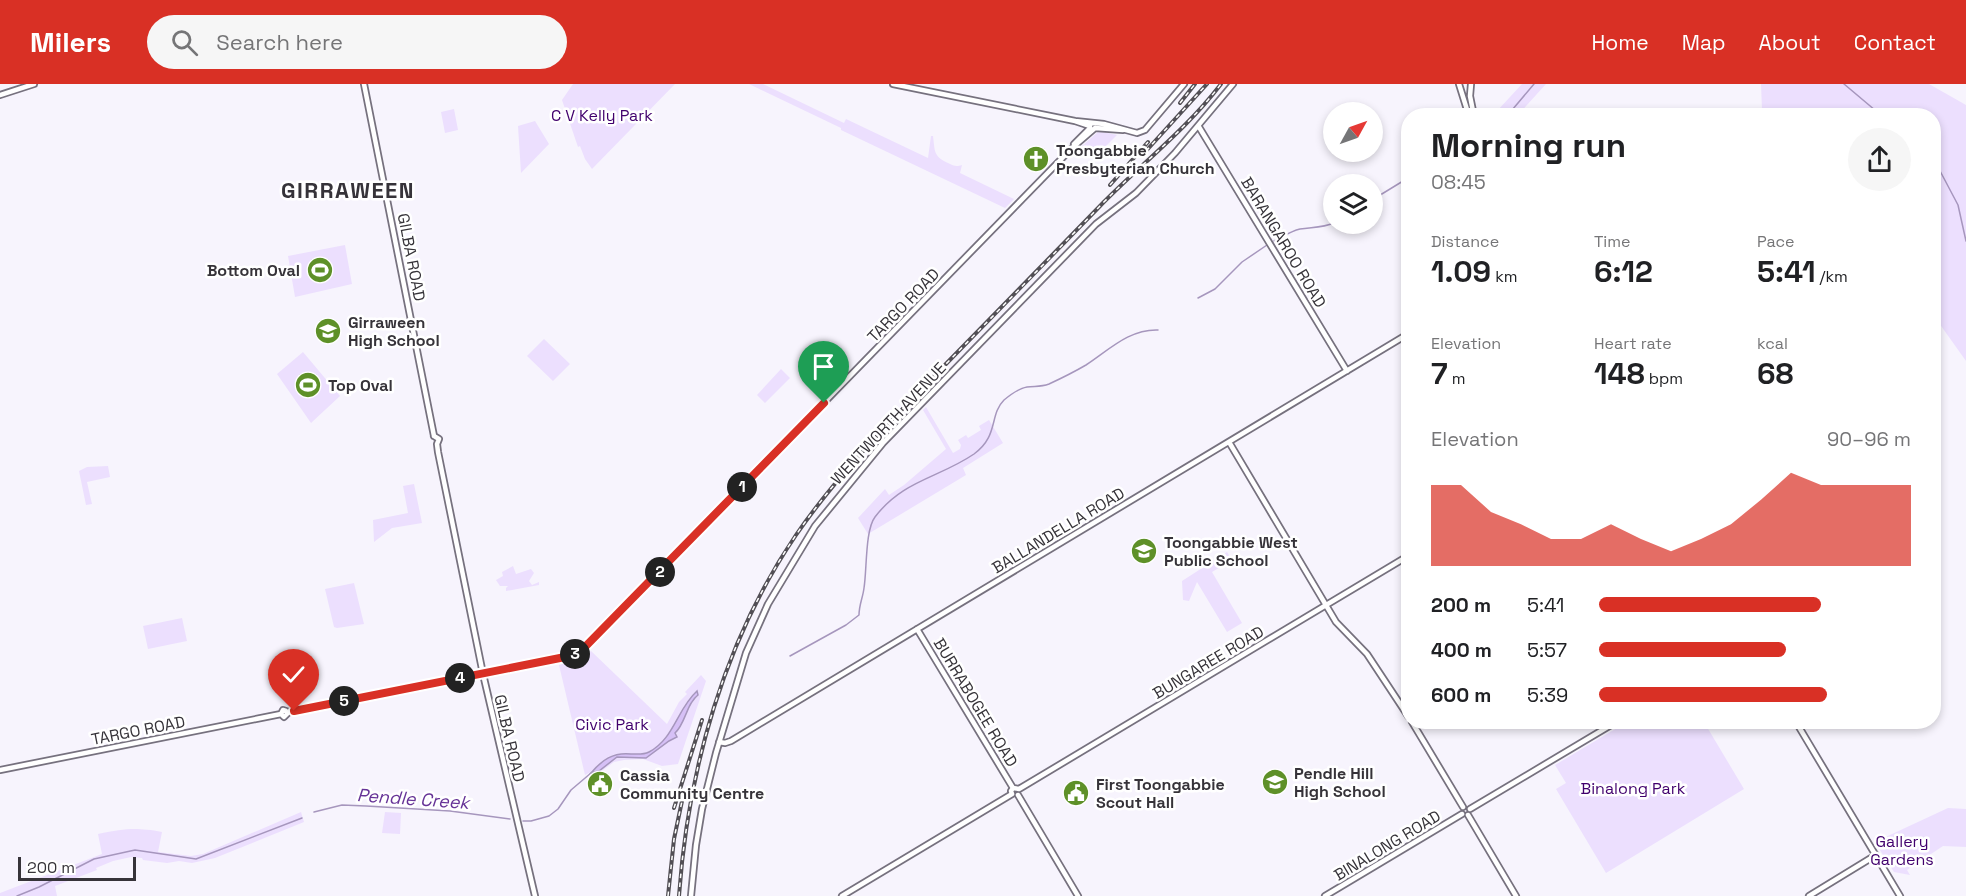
<!DOCTYPE html>
<html lang="en">
<head>
<meta charset="utf-8">
<style>
	:root { --surface:#fff; --page:#f6f6f6; --text:#202124; --muted:#757577; --accent:#d93025 }
	body { margin:0; font-family:"Space Grotesk",sans-serif; background:var(--page); color:var(--text); height:100vh; display:flex; flex-direction:column; font-size:22px; white-space:nowrap }
	* { box-sizing:border-box; margin:0 }
	p { font-size:20px; color:var(--muted) }
	.icon { flex:none; width:33px; height:33px; fill:none; stroke:currentColor; stroke-width:2; stroke-linecap:round; stroke-linejoin:round }
	.map { position:relative; flex:1; overflow:hidden }
	.panel { position:absolute; left:1401px; top:24px; width:540px; height:621px; display:flex; flex-direction:column; background:var(--surface); border-radius:24px; box-shadow:0 3px 9px #0003 }
	.panel>* { flex:none }
	.needle { width:39px; rotate:50deg }
	.controls { position:absolute; left:1323px; top:18px; display:grid; gap:12px }
	.controls a { display:grid; place-items:center; width:60px; height:60px; border-radius:50%; background:var(--surface); box-shadow:0 3px 9px #0003; font-size:30px }
	.scale { position:absolute; left:18px; bottom:15px; width:118px; box-sizing:border-box; padding-left:6px; border:3px solid #363339; border-top:0; font-size:16px; line-height:21px; white-space:nowrap; color:#363339; -webkit-text-stroke:4px #fff; paint-order:stroke }
	.pin { position:absolute; display:grid; place-items:center; width:51px; height:51px; color:#fff; margin:-62px -26px; border-radius:50% 50% 50% 0; rotate:-45deg; box-shadow:0 0 6px #0007 }
	.pin .icon { rotate:45deg }
	.km { position:absolute; width:30px; height:30px; margin:-15px; border-radius:50%; background:#222; color:#fff; font-size:16px; line-height:30px; text-align:center }
	.round { display:grid; place-items:center; flex:none; width:63px; height:63px; border-radius:32px; background:var(--page) }
	.overview { display:flex; align-items:center; justify-content:space-between; height:102px; padding:0 30px }
	h1 { font-size:33px; font-weight:800; line-height:45px }
	.metrics { display:grid; grid-template-columns:repeat(3,1fr); gap:9px; height:102px; padding:6px 30px }
	.metrics div { display:grid; align-content:center }
	.metrics b { font-size:30px; font-weight:800 }
	.metrics small { font-size:16px; font-weight:400 }
	.metrics p { font-size:16px }
	.chart { height:168px; padding:12px 30px }
	.chart p { display:flex; justify-content:space-between }
	.chart svg { width:100%; height:108px; margin-top:6px; fill:var(--accent); opacity:.7 }
	ul { padding:0 30px; list-style:none; font-size:20px }
	li { display:grid; grid-template-columns:96px 72px 1fr; align-items:center; height:45px }
	li i { height:15px; border-radius:8px; background:var(--accent) }
	header { display:flex; align-items:center; gap:36px; box-sizing:border-box; height:84px; padding:0 30px; background:var(--accent); color:#fff }
	header strong { font-size:28px }
	nav { display:flex; gap:33px; margin-inline-start:auto; font-size:21px }
	.search { width:420px; height:54px; background:var(--page); display:flex; align-items:center; gap:15px; box-sizing:border-box; padding:0 21px; border-radius:33px; color:var(--muted); font-size:22px }
	.map>svg:first-child { display:block }
	.green { fill:#ecdffe }
	.water { fill:#d6c0f6; stroke:#a696bd; stroke-width:1.5 }
	.lines { fill:none; stroke-linecap:round; stroke-linejoin:round }
	.stream { stroke:#a696bd; stroke-width:1.5 }
	.secondary-casing { stroke:#76717e; stroke-width:8 }
	.secondary { stroke:#fff; stroke-width:4.5 }
	.rail-casing { stroke:#524f55; stroke-width:4 }
	.rail { stroke:#fff; stroke-width:1.5; stroke-dasharray:4.5; stroke-linecap:butt }
	.route-casing { stroke:#fff; stroke-width:12 }
	.route { stroke:#d93025; stroke-width:8 }
	.labels { text-anchor:middle; stroke-width:5; stroke-linejoin:round; paint-order:stroke }
	.park-label { font-size:16px; fill:#41006d; stroke:#fff }
	.poi-label { font-size:16px; font-weight:bold; fill:#363339; stroke:#fff; text-anchor:start }
	.street-label { font-size:16px; fill:#363339; stroke:#fff }
	.water-label { font-size:18px; font-style:italic; fill:#663397; stroke:#fff }
	.district-label { font-size:22px; font-weight:bold; letter-spacing:1.5px; fill:#363339; stroke:#fff }
</style>
</head>
<body>
<header>
<strong>Milers</strong>
<div class="search"><svg class="icon" aria-label="search" viewBox="0 0 24 24"><circle cx="10" cy="10" r="6"/><path d="M15 15l6 6"/></svg>Search here</div>
<nav><a>Home</a><a>Map</a><a>About</a><a>Contact</a></nav>
</header>
<div class="map">
<svg width="1966" height="812" viewBox="0 0 1966 812">
	<rect width="100%" height="100%" fill="#f7f4fd"/>
	<path class="green" d="M 573,0 L 675,0 L 592,85 L 585,75 L 580,62 L 578,63 L 562,16 Z
		M 749,0 L 763,0 L 844,39 L 846,35 L 928,74 L 931,52 L 933,52 C 935,67 933,72 948,79 C 954,82 956,83 962,81 L 960,89 L 1014,115 L 1005,124 L 841,46 L 841,44 Z
		M 1522,0 L 1546,0 L 1518,31 L 1490,31 L 1497,27 Z
		M 1761,0 L 1929,0 L 1966,21 L 1966,277 L 1934,232 L 1934,32 L 1791,31 L 1787,25 L 1762,26 Z
		M 454,25 L 458,46 L 445,49 L 441,28 Z
		M 535,37 L 549,60 L 521,89 L 518,42 Z
		M 1099,47 L 1117,51 L 1094,74 L 1082,62 Z
		M 345,161 L 352,200 L 295,213 L 288,172 Z
		M 544,255 L 570,280 L 553,297 L 527,272 Z
		M 303,268 L 340,312 L 311,339 L 277,290 Z
		M 781,285 L 790,294 L 765,319 L 757,311 Z
		M 926,323 L 953,369 L 960,365 L 961,361 L 958,356 L 966,351 L 968,354 L 981,346 L 979,342 L 989,336 L 1003,359 L 963,384 L 966,391 L 868,450 L 858,434 L 885,405 L 889,411 L 904,401 L 946,365 L 923,326 Z
		M 108,382 L 110,393 L 87,398 L 92,420 L 86,421 L 79,387 L 87,383 Z
		M 414,400 L 422,439 L 392,444 L 374,458 L 373,436 L 408,429 L 403,402 Z
		M 1227,468 L 1232,476 L 1212,488 L 1242,539 L 1227,548 L 1197,498 L 1189,517 L 1183,516 L 1182,497 Z
		M 513,482 L 516,490 L 531,485 L 534,489 L 529,497 L 532,501 L 539,498 L 539,501 L 506,507 L 506,504 L 508,502 L 500,502 L 496,496 L 503,492 L 502,488 Z
		M 354,499 L 364,540 L 337,544 L 334,543 L 325,505 Z
		M 182,534 L 187,557 L 148,565 L 143,542 Z
		M 591,567 L 667,640 L 679,618 L 687,610 L 685,608 L 701,591 L 706,597 L 678,680 L 662,682 L 643,675 L 624,676 L 614,678 L 599,689 L 591,688 L 585,691 L 559,581 L 582,575 Z
		M 1627,638 L 1704,638 L 1744,705 L 1606,789 L 1556,705 L 1566,699 L 1555,681 Z
		M 1948,724 L 1966,725 L 1966,763 L 1943,762 L 1907,786 L 1910,791 L 1894,788 L 1876,760 L 1877,757 Z
		M 301,728 L 304,738 L 215,774 L 192,779 L 179,777 L 167,779 L 143,776 L 142,774 L 131,773 L 113,777 L 96,784 L 97,786 L 55,802 L 57,812 L 0,812 L 0,809 L 102,770 L 98,750 C 125,745 134,743 162,748 L 158,768 L 191,772 L 203,770 Z
		M 385,728 L 401,729 L 400,750 L 382,749 Z"/>
	<path class="water" d="M 697,607 L 698,611 C 686,620 686,639 675,649 L 677,653 L 669,657 L 646,674 L 617,673 L 599,687 L 591,689 C 602,676 613,668 631,670 C 637,670 643,671 649,668 C 674,655 677,625 697,607 Z"/>
	<g class="lines">
		<path class="stream" d="M 1844,0 L 1882,32
			M 1507,32 L 1534,0
			M 1934,79 L 1939,85 L 1958,121 L 1966,157
			M 1372,116 L 1408,94
			M 1274,157 C 1282,153 1291,147 1300,145 C 1312,143 1322,144 1334,139
			M 1198,214 L 1215,205 L 1242,178 L 1267,161
			M 790,572 L 846,541 L 859,531 C 859,521 863,513 864,504 C 867,486 865,446 875,433 C 903,396 939,394 974,370 C 999,352 989,331 1004,316 C 1010,311 1020,304 1027,303 C 1036,302 1041,303 1049,300 C 1062,294 1074,288 1086,281 C 1109,266 1129,245 1158,246
			M 314,728 L 342,721 L 366,722 L 450,727 L 510,735
			M 523,737 L 531,737 L 549,732 L 558,725 L 571,706 L 591,689
			M 17,812 L 39,803 L 94,775 L 135,766 L 196,775 L 302,734"/>
		<g class="secondary-casing">
			<path id="secondary" d="M 364,0 L 434,352
				M 893,0 L 1075,37 L 1104,40 L 1137,49 L 1145,46 L 1184,0
				M 1459,0 L 1469,32
				M 1471,0 L 1470,12 L 1474,32
				M 0,11 L 34,0
				M 1075,37 L 1090,42
				M 1199,43 L 1347,287
				M 1074,60 L 1090,44
				M 434,352 L 439,355 L 437,360 L 438,368 L 483,590 L 535,812
				M 1229,358 L 1336,538 L 1367,570 L 1408,632
				M 917,545 L 1013,704
				M 288,628 L 570,572 L 583,566 L 1073,63 L 1095,44 L 1123,46
				M 1412,638 L 1463,723
				M 1796,638 L 1900,812
				M 719,658 L 725,659 L 731,657 L 1408,250
				M 0,686 L 281,630 L 283,626 L 286,627 L 288,629 L 284,633 L 281,630
				M 1012,710 L 1011,707 L 1013,704 L 1019,705 L 1408,472
				M 1018,711 L 1078,812
				M 1470,725 L 1616,638
				M 1468,731 L 1516,812
				M 691,812 L 696,761 L 702,725 L 716,669 L 746,569 L 768,520 L 815,442 L 883,359 L 1096,140 L 1136,109 L 1175,69 L 1233,0
				M 842,812 L 1012,710
				M 1325,812 L 1462,730
				M 1809,812 L 1876,771"/>
		</g>
		<use href="#secondary" class="secondary"/>
		<g class="rail-casing">
			<path id="rail" d="M 1180,19 L 1195,0
				M 1146,67 L 1207,0
				M 1110,101 L 1148,58
				M 674,724 L 702,636
				M 668,812 L 674,755 L 682,717
				M 679,812 C 688,685 724,557 796,451 C 838,390 890,338 942,284 C 995,230 1048,176 1100,122 C 1140,81 1186,46 1221,0"/>
		</g>
		<use href="#rail" class="rail"/>
	</g>
	<g class="lines">
		<g class="route-casing">
			<path id="route" d="M 294,627 L 570,572 L 581,567 L 824,319"/>
		</g>
		<use href="#route" class="route"/>
	</g>
	<defs>
		<g id="church-disc" transform="scale(1.35)"><circle r="9.5" fill="#5e9028" stroke="#fff"/><path d="M-1.2-6h2.4v3.5h3.3v2.4h-3.3V6h-2.4V-.1h-3.3v-2.4h3.3Z" fill="#fff"/></g>
		<g id="stadium-disc" transform="scale(1.35)"><circle r="9.5" fill="#5e9028" stroke="#fff"/><path d="M0-5a6.5 5 0 1 0 0 10a6.5 5 0 1 0 0-10ZM-3.5-1.8h7v3.6h-7Z" fill="#fff"/></g>
		<g id="school-disc" transform="scale(1.35)"><circle r="9.5" fill="#5e9028" stroke="#fff"/><path d="M0-5L7-2L0 1L-7-2ZM-4 1L0 2.5L4 1V4Q0 6-4 4Z" fill="#fff"/></g>
		<g id="civic-disc" transform="scale(1.35)"><circle r="9.5" fill="#5e9028" stroke="#fff"/><path d="M-.6-6.5H3V-4.5H.6V-3L4-1V1h2V6H-6V1h2V-1L-.6-3ZM-1.2 2.5V6h2.4V2.5Z" fill="#fff"/></g>
	</defs>
	<g fill-rule="evenodd">
		<use href="#church-disc" x="1036" y="75"/>
		<use href="#stadium-disc" x="320" y="186"/>
		<use href="#school-disc" x="328" y="247"/>
		<use href="#stadium-disc" x="308" y="301"/>
		<use href="#school-disc" x="1144" y="467"/>
		<use href="#school-disc" x="1275" y="698"/>
		<use href="#civic-disc" x="600" y="700"/>
		<use href="#civic-disc" x="1076" y="709"/>
	</g>
	<g class="labels">
		<g class="park-label">
			<text x="602" y="37">C V Kelly Park</text>
			<text x="612" y="646">Civic Park</text>
			<text x="1633" y="710">Binalong Park</text>
			<text x="1902" y="763">Gallery<tspan x="1902" dy="18">Gardens</tspan></text>
		</g>
		<g class="poi-label">
			<text x="1056" y="72">Toongabbie<tspan x="1056" dy="18">Presbyterian Church</tspan></text>
			<text x="300" y="192" text-anchor="end">Bottom Oval</text>
			<text x="348" y="244">Girraween<tspan x="348" dy="18">High School</tspan></text>
			<text x="328" y="307">Top Oval</text>
			<text x="1164" y="464">Toongabbie West<tspan x="1164" dy="18">Public School</tspan></text>
			<text x="1294" y="695">Pendle Hill<tspan x="1294" dy="18">High School</tspan></text>
			<text x="620" y="697">Cassia<tspan x="620" dy="18">Community Centre</tspan></text>
			<text x="1096" y="706">First Toongabbie<tspan x="1096" dy="18">Scout Hall</tspan></text>
		</g>
		<g class="street-label">
			<text transform="translate(1284 158) rotate(59)" y="6">BARANGAROO ROAD</text>
			<text transform="translate(412 173) rotate(79)" y="6">GILBA ROAD</text>
			<text transform="translate(903 221) rotate(-46)" y="6">TARGO ROAD</text>
			<text transform="translate(888 339) rotate(-47)" y="6">WENTWORTH AVENUE</text>
			<text transform="translate(1058 446) rotate(-31)" y="6">BALLANDELLA ROAD</text>
			<text transform="translate(1208 578) rotate(-31)" y="6">BUNGAREE ROAD</text>
			<text transform="translate(976 618) rotate(59)" y="6">BURRABOGEE ROAD</text>
			<text transform="translate(138 646) rotate(-11)" y="6">TARGO ROAD</text>
			<text transform="translate(510 654) rotate(77)" y="6">GILBA ROAD</text>
			<text transform="translate(1387 761) rotate(-31)" y="6">BINALONG ROAD</text>
		</g>
		<g class="water-label">
			<text transform="translate(413 715) rotate(4)" y="6">Pendle Creek</text>
		</g>
		<g class="district-label">
			<text x="348" y="114">GIRRAWEEN</text>
		</g>
	</g>
</svg>
<div class="controls">
<a><svg class="needle" viewBox="-14 -14 28 28"><path d="M0-13l5 13h-10z" fill="#e53935"/><path d="M0 13l5-13h-10z" fill="#757577"/></svg></a>
<a><svg class="icon" aria-label="layers" viewBox="0 0 24 24"><path d="M12 4l9 5-9 5-9-5zM3 14l9 5 9-5"/></svg></a>
</div>
<div class="scale">200 m</div>
<div class="pin" style="left:824px;top:319px;background:#1e9e55"><svg class="icon" aria-label="arrive" viewBox="0 0 24 24"><path d="M6 21V4h12l-3 4 3 4H6"/></svg></div>
<div class="pin" style="left:294px;top:627px;background:#d93025"><svg class="icon" aria-label="check" viewBox="0 0 24 24"><path d="M5 12l5 5 9-10"/></svg></div>
<b class="km" style="left:742px;top:403px">1</b>
<b class="km" style="left:660px;top:488px">2</b>
<b class="km" style="left:575px;top:570px">3</b>
<b class="km" style="left:460px;top:594px">4</b>
<b class="km" style="left:344px;top:617px">5</b>
<section class="panel">
<div class="overview"><div><h1>Morning run</h1><p>08:45</p></div><a class="round"><svg class="icon" aria-label="share" viewBox="0 0 24 24"><path d="M12 15V3M7 8l5-5 5 5M5 13v7h14v-7"/></svg></a></div>
<div class="metrics">
<div><p>Distance</p><b>1.09<small> km</small></b></div>
<div><p>Time</p><b>6:12</b></div>
<div><p>Pace</p><b>5:41<small> /km</small></b></div>
</div>
<div class="metrics">
<div><p>Elevation</p><b>7<small> m</small></b></div>
<div><p>Heart rate</p><b>148<small> bpm</small></b></div>
<div><p>kcal</p><b>68</b></div>
</div>
<div class="chart"><p><span>Elevation</span>90–96 m</p>
<svg viewBox="0 0 160 44" preserveAspectRatio="none"><path d="M0 44V11L10 11L20 22L30 27L40 33L50 33L60 27L70 33L80 38L90 33L100 27L110 17L120 6L130 11L140 11L150 11L160 11V44z"/></svg>
</div>
<ul>
<li><b>200 m</b>5:41<i style="width:71%"></i></li>
<li><b>400 m</b>5:57<i style="width:60%"></i></li>
<li><b>600 m</b>5:39<i style="width:73%"></i></li>
</ul>
</section>
</div>
</body>
</html>
